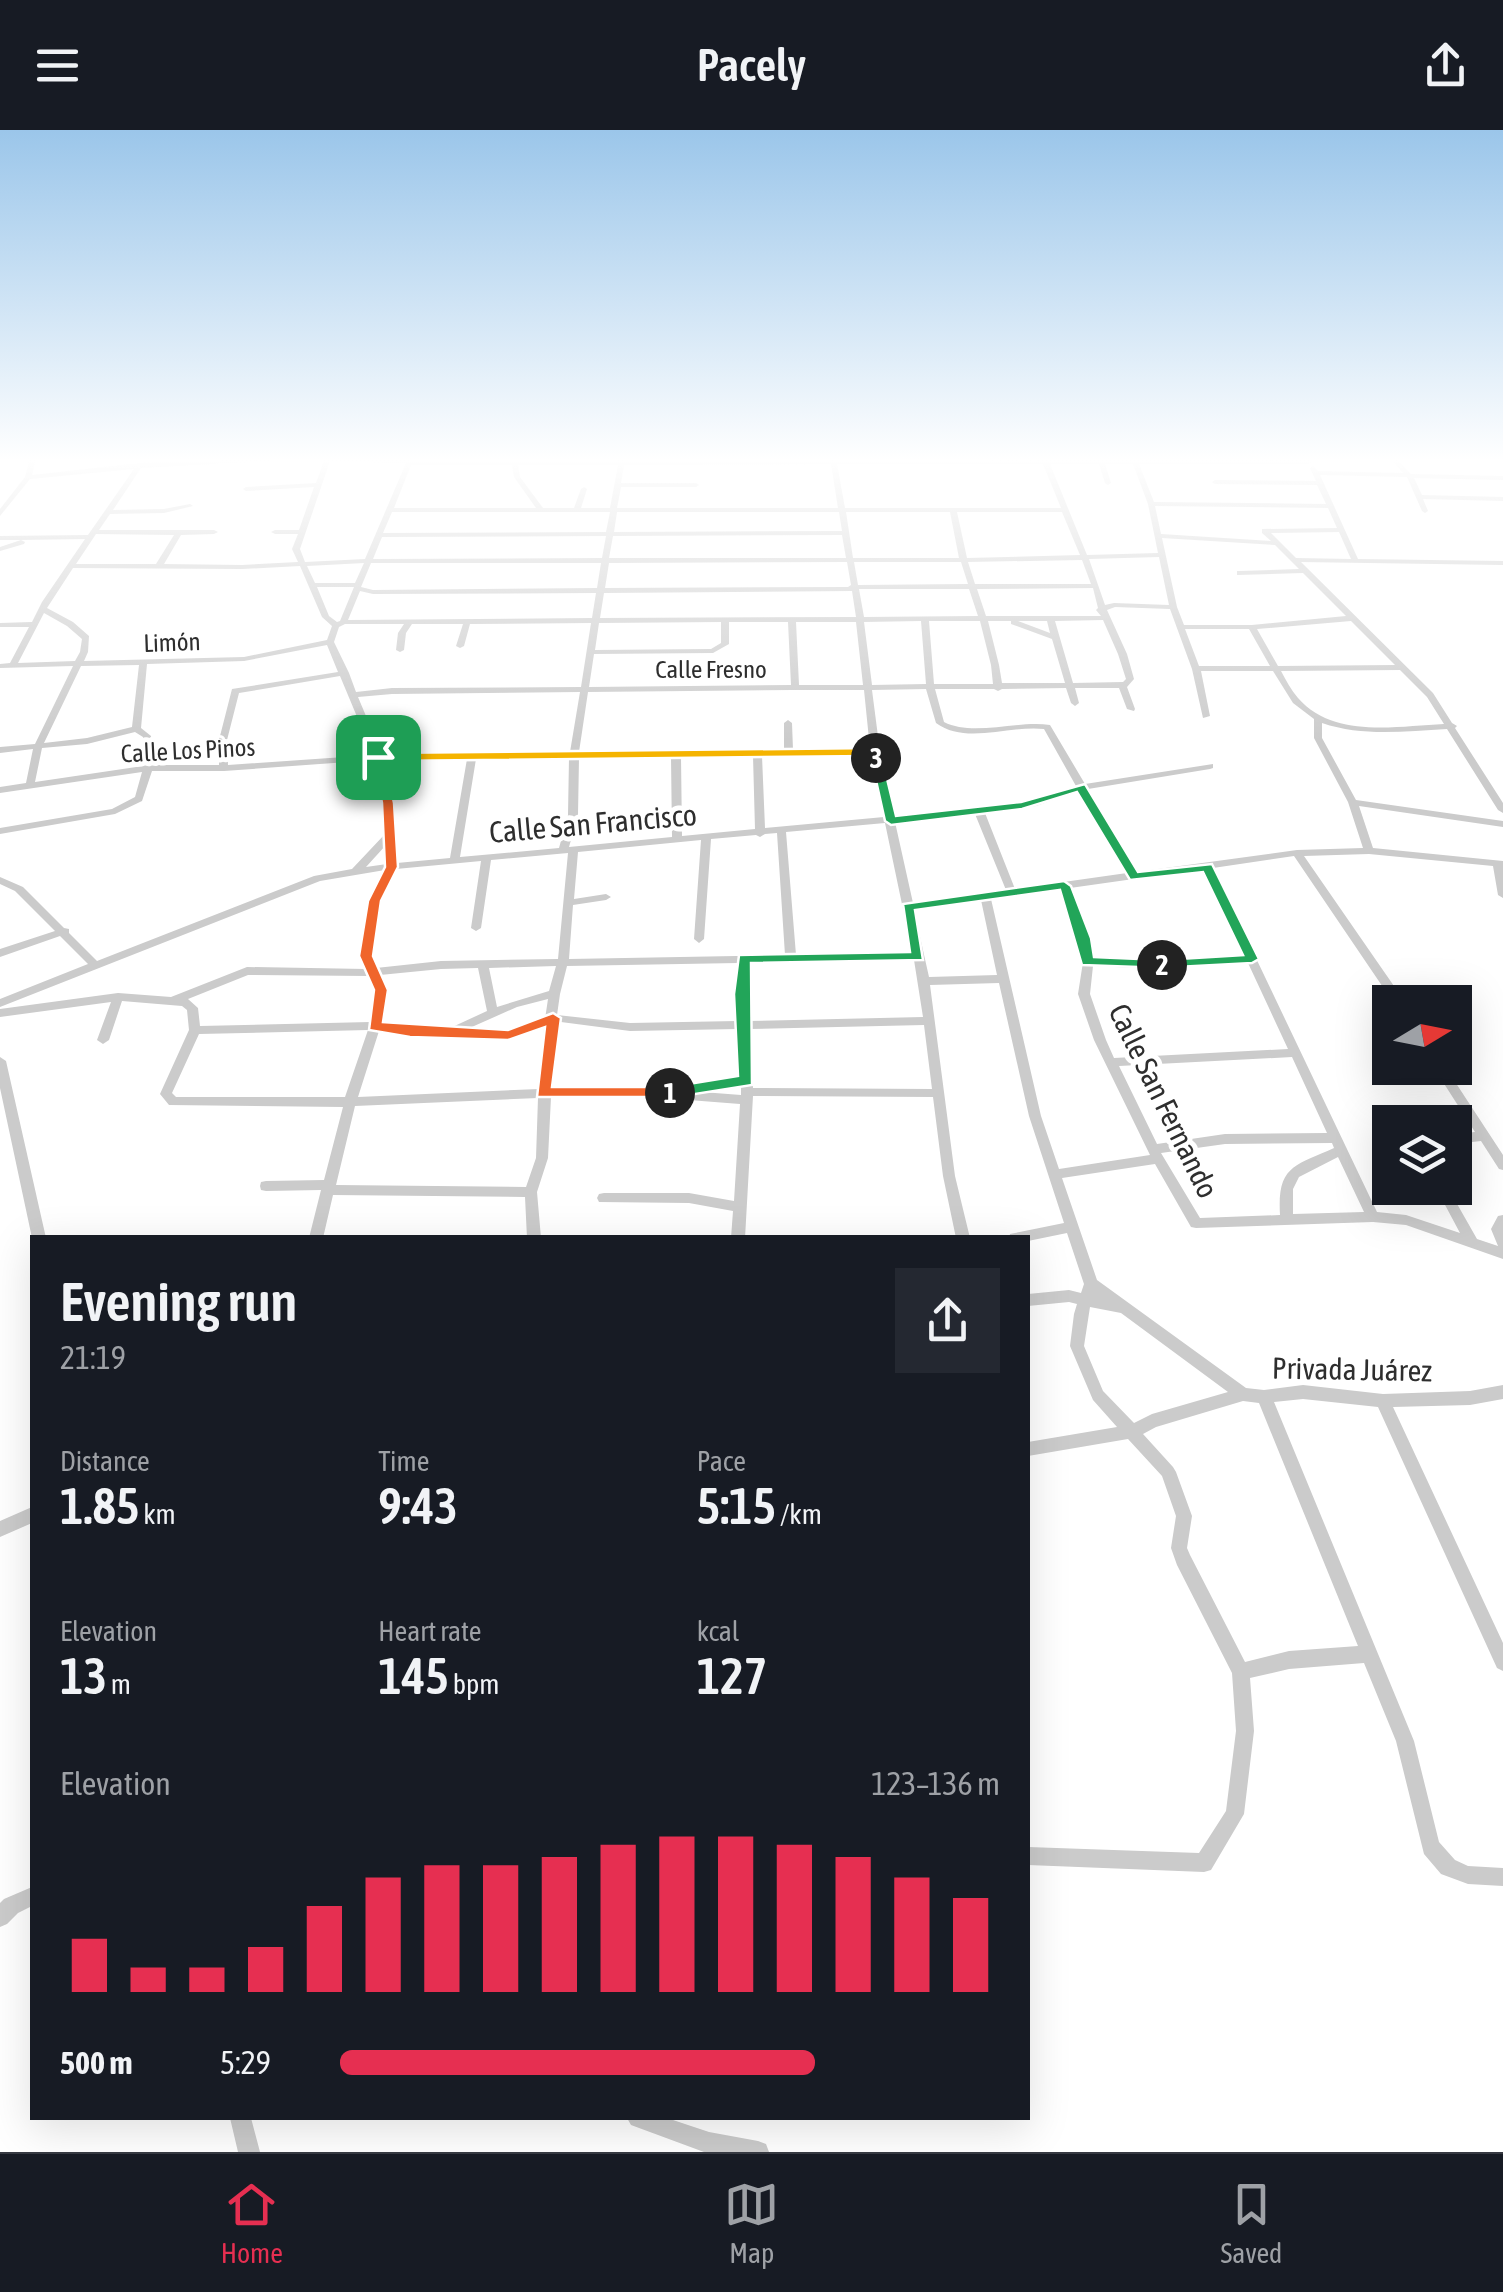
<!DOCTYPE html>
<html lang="en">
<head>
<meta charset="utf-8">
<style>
	:root { --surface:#171b24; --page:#242831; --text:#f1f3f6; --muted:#9ea1a6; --line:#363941; --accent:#e62f51 }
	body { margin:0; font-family:"Asap Condensed",sans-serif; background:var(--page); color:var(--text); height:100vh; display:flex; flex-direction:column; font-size:38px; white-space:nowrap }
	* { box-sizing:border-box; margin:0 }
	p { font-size:32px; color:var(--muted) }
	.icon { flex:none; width:55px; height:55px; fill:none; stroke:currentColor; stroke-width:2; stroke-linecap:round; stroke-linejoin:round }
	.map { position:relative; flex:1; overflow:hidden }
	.panel { position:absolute; left:30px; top:1105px; width:1000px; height:885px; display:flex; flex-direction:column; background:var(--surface); border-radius:0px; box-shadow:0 10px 40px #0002 }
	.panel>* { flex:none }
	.needle { width:65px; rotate:80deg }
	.fabs { position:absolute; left:1372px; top:855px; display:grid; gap:20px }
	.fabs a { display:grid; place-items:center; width:100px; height:100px; border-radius:0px; background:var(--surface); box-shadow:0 10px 40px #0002; font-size:50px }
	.pin { position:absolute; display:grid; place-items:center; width:85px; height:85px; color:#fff; margin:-42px; border-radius:20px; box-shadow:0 5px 15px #0006 }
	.km { position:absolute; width:50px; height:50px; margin:-25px; border-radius:50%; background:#222; color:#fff; font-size:28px; line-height:50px; text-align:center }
	.round { display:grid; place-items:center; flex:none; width:105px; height:105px; border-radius:0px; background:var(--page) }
	.headline { display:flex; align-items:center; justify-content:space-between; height:170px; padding:0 30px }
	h1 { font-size:55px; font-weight:600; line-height:75px }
	.figures { display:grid; grid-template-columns:repeat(3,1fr); gap:15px; height:170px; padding:10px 30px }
	.figures div { display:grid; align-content:center }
	.figures b { font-size:50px; font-weight:600 }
	.figures small { font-size:28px; font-weight:400 }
	.figures p { font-size:28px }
	.chart { height:280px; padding:20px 30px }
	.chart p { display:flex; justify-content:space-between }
	.chart svg { width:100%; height:180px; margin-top:10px; stroke:var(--accent); stroke-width:6 }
	ul { padding:0 30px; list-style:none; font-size:32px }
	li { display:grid; grid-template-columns:160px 120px 1fr; align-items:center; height:75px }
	li i { height:25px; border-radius:12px; background:var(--accent) }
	header { display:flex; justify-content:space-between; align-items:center; height:130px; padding:0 30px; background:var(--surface); font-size:45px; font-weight:600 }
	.tab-bar { display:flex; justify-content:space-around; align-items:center; height:140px; border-top:2px solid var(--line); background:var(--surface); font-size:28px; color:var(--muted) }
	.tab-bar a { display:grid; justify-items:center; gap:5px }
	.tab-bar .selected { color:var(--accent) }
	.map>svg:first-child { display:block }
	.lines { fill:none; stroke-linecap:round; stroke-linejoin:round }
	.minor { fill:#cbcbcb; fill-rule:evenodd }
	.split-1 { fill:#f0652b; stroke:#fff; stroke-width:2.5 }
	.split-2 { fill:#22a559; stroke:#fff; stroke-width:2.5 }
	.split-3 { fill:#22a559; stroke:#fff; stroke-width:2.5 }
	.split-4 { fill:#f5b400; stroke:#fff; stroke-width:2.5 }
	.labels { text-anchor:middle; stroke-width:10; stroke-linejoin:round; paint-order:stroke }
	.far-street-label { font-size:25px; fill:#2e2e2e; stroke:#fff }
	.street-label { font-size:30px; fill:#2e2e2e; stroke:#fff }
</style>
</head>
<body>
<header><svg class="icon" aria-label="menu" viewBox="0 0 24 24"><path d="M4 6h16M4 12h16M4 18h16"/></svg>Pacely<svg class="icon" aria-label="share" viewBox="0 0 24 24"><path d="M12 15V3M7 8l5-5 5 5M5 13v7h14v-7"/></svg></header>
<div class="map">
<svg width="1503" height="2022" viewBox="0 0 1503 2022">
	<rect width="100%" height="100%" fill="#fff"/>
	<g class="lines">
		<path class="minor" d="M 30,328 L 36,328 L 32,345 L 140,333 L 288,328 L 285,330 L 141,338 L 113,380 L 164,379 L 190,374 L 193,376 L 164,383 L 110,384 L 99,400 L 214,400 L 218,402 L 214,404 L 181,405 L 164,434 L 242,435 L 298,432 L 292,419 L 298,404 L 275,404 L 271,402 L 275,400 L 299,400 L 314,357 L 246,361 L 243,359 L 246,357 L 316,353 L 324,331 L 299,330 L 296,328 L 410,328 L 413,331 L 618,331 L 619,328 L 625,328 L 625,331 L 830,331 L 830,328 L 836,328 L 837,331 L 1042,330 L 1041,328 L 1047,328 L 1048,330 L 1309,330 L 1312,332 L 1309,334 L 1139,334 L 1154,372 L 1326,374 L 1317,355 L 1215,354 L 1212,352 L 1215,350 L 1316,351 L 1310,338 L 1313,336 L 1318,341 L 1403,343 L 1390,328 L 1396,328 L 1411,344 L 1503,346 L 1503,350 L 1414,348 L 1422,365 L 1503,367 L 1503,371 L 1423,369 L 1428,381 L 1425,383 L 1422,381 L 1407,347 L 1320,345 L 1358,429 L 1503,431 L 1503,435 L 1301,432 L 1433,563 L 1452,593 L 1457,596 L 1455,598 L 1503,673 L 1503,683 L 1498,680 L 1447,599 C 1405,601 1363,607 1322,593 L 1322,608 L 1356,670 L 1503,691 L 1503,697 L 1359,676 L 1373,718 L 1503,731 L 1503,768 L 1498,765 L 1493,736 L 1369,724 L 1304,726 L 1405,872 L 1393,872 L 1294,726 L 1213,738 L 1377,1082 L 1406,1085 L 1460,1103 L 1436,1058 L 1448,1058 L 1477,1109 L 1498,1116 L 1491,1099 L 1498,1086 L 1503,1085 L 1503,1129 L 1406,1095 L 1373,1092 L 1196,1098 L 1191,1097 L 1155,1034 L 1062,1048 L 1097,1150 L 1246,1258 L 1264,1260 L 1303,1255 L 1383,1264 L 1470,1261 L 1503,1255 L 1503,1269 L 1470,1275 L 1393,1277 L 1503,1513 L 1503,1541 L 1497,1538 L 1378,1277 L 1303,1269 L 1274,1272 L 1414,1611 L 1439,1712 L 1455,1730 L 1468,1736 L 1503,1738 L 1503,1756 L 1468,1754 L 1441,1744 L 1424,1724 L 1396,1611 L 1364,1533 L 1289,1539 L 1250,1548 L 1254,1601 L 1244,1684 L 1211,1740 L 1204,1742 L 1028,1735 L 1028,1717 L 1199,1723 L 1226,1681 L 1236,1601 L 1232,1543 L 1177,1435 L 1171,1418 L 1176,1386 L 1162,1346 L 1128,1309 L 1028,1326 L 1028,1312 L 1117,1297 L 1093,1270 L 1070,1216 L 1074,1184 L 1077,1174 L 1069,1172 L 1028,1176 L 1028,1164 L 1069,1160 L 1081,1163 L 1084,1154 L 1067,1103 L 1028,1111 L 1028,1108 L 1009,1108 L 1010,1104 L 1015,1103 L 1064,1093 L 1029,986 L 999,853 L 930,855 L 955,1046 L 970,1108 L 956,1108 L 943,1046 L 933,967 L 753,966 L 745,1108 L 731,1108 L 733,1081 L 689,1073 L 599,1072 L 597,1068 L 599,1064 L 604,1063 L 689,1063 L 734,1071 L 740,974 L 676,969 L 671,967 L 551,967 L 548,1028 L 537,1062 L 541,1108 L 527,1108 L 525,1067 L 333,1065 L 323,1108 L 309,1108 L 321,1060 L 266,1061 L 261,1060 L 260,1056 L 261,1052 L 266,1051 L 324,1050 L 343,977 L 169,975 L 160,964 L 189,900 L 187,880 L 182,876 L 122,871 L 109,910 L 103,914 L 97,910 L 111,872 L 0,887 L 0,879 L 118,863 L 171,867 L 247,837 L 366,839 L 361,827 L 369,771 L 385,740 L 320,751 L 0,877 L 0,869 L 88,834 L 60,806 L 0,827 L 0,819 L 55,801 L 15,761 L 0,754 L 0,747 L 23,757 L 64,798 L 69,799 L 69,803 L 97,831 L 314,746 L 352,739 L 385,704 L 383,673 L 375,630 L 224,641 L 152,641 L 142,671 L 115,684 L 0,704 L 0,698 L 112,679 L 135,667 L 142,642 L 0,663 L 0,657 L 26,653 L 33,619 L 0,623 L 0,617 L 35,614 L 73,536 L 0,538 L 0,534 L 10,533 L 29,497 L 0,497 L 0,493 L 32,492 L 42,472 L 85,409 L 21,410 L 25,412 L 24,414 L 0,421 L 0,417 L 21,410 L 0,410 L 0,406 L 88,405 L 134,339 L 30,349 L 0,386 L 0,379 L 25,347 ZM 330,331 L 406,333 L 365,429 L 305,432 L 300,419 ZM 831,334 L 838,378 L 617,378 L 621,357 L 696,357 L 699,355 L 696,353 L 621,353 L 624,335 ZM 837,334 L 1043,334 L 1061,378 L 845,378 ZM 1050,334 L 1099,334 L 1105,353 L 1108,355 L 1111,353 L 1105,334 L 1133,334 L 1148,374 L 1158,423 L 1087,425 ZM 411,335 L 512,335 L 514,347 L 536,378 L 394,378 ZM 518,335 L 618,335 L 610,378 L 581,378 L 587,359 L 584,357 L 581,359 L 574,378 L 543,378 L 520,347 ZM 1155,376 L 1328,378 L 1337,398 L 1262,399 L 1262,403 L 1271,411 L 1161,404 ZM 392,382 L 610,382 L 606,402 L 383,403 ZM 617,382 L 839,382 L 842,401 L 614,402 ZM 846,382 L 950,382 L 959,428 L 853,428 ZM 957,382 L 1062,382 L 1080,425 L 967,428 ZM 1339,402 L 1351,429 L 1296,428 L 1271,403 ZM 96,404 L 174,405 L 156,434 L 76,434 ZM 842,405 L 846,428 L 609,428 L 613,406 ZM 606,406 L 602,428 L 373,429 L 382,407 ZM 1162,408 L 1275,415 L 1299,439 L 1240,441 L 1237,441 L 1237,445 L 1303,443 L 1346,486 L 1252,495 L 1184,495 L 1177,477 ZM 1159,427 L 1169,475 L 1114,473 L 1105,475 L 1089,429 ZM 1082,430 L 1091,454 L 975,454 L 968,432 ZM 847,432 L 851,455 L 848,457 L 605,458 L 609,433 ZM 854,432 L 961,432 L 968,454 L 858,455 ZM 364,433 L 355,453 L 315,453 L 307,436 ZM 371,433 L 601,433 L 597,458 L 373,460 L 361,457 ZM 300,436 L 322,487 L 332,496 L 327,510 L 244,527 L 84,531 L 88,522 L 89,506 L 73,492 L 47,478 L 73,438 L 242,439 ZM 317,457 L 354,457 L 340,491 L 337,492 L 329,486 ZM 1093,458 L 1098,478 L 1096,480 L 1101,486 L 986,486 L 977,459 ZM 859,459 L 969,459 L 978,486 L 864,487 ZM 360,461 L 373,464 L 596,463 L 592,488 L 348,490 ZM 852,461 L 856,487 L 600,488 L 604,463 ZM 1115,477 L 1170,479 L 1192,539 L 1203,588 L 1210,586 L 1201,541 L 1273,541 L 1293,573 L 1314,589 L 1314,608 L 1348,672 L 1363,718 L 1297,720 L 1136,742 L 1088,659 L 1210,639 L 1213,638 L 1213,634 L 1085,654 L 1050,595 C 1017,590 973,607 944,592 L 935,559 L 994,559 L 998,561 L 1002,559 L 1066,558 L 1071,573 L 1075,576 L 1079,573 L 1075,558 L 1119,558 L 1127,579 L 1134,581 L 1135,579 L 1127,557 L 1134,549 L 1127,524 L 1107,480 ZM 44,483 L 67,496 L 82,509 L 80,522 L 75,531 L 18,533 ZM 1103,490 L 1118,524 L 1126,549 L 1123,552 L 1073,553 L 1055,491 ZM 921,491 L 926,554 L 872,555 L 864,492 ZM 929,491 L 980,491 L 991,535 L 993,554 L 934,554 ZM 988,491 L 1011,491 L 1011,494 L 1052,509 L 1065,553 L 1002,553 L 999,535 ZM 1018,491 L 1047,491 L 1050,503 ZM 1351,491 L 1395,535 L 1278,536 L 1257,499 ZM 721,492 L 721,513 L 711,519 L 595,520 L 599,493 ZM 729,492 L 788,492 L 791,555 L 589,557 L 594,524 L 713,523 L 729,514 ZM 796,492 L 856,492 L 863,555 L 799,555 ZM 591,493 L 581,557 L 392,558 L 356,562 L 349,543 L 334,512 L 339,497 L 345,494 L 404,494 L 398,503 L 396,520 L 400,522 L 404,520 L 406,503 L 412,494 L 463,494 L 456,516 L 460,518 L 464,516 L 470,494 ZM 1185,499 L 1249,499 L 1270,536 L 1199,536 ZM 327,515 L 338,542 L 232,559 L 219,610 L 219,635 L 153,635 L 151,606 L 141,598 L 147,534 L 244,531 ZM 139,535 L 132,597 L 87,608 L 44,613 L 81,536 ZM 1400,540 L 1427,567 L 1444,594 C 1396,596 1334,609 1298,568 C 1291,560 1286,550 1281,541 ZM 340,546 L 373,625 L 228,635 L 227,610 L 239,563 ZM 926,559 L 936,593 C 966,615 1009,595 1044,599 L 1076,656 L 1034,670 L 894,686 L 880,622 L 872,560 ZM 792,560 L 864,560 L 870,619 L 793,620 L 792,593 L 788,590 L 784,593 L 784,620 L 579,622 L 588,562 ZM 580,562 L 570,622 L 382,624 L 358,567 L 392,564 ZM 135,602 L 143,607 L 143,636 L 35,652 L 42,618 L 87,614 ZM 871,625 L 884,687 L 765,698 L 762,626 ZM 753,626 L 755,699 L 682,706 L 681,627 ZM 671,627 L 672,707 L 569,717 L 578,685 L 579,628 ZM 569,628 L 568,685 L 559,718 L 460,727 L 476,629 ZM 467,629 L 450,728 L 397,733 L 393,673 L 384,630 ZM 1079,661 L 1127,743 L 1015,759 L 985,683 L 1036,676 ZM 975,684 L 1006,760 L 913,773 L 895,692 ZM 885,693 L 912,822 L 796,825 L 786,702 ZM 777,703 L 785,825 L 569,829 L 573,775 L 606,770 L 611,767 L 606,764 L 574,769 L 578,722 L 701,710 L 694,809 L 699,813 L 704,809 L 711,709 L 756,705 L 760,707 L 765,704 ZM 386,715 L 387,734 L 366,737 ZM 568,723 L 558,829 L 441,831 L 376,838 L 371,827 L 379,771 L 396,739 L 481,731 L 471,798 L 476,801 L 481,798 L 491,730 ZM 1204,739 L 1244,826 L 1158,831 L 1093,829 L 1089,808 L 1070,758 ZM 1060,759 L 1079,808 L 1083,832 L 1078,864 L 1094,910 L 1150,1025 L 1059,1039 L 1041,986 L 991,769 ZM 981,770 L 997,845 L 929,847 L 914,780 ZM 914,830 L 923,887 L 748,891 L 747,864 L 749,833 ZM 738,833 L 735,864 L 737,891 L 630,893 L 557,885 L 560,864 L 567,836 ZM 1248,833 L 1288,919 L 1114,928 L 1106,910 L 1090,864 L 1093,836 L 1158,839 ZM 556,836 L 549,861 L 497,877 L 489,838 ZM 478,838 L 487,881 L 448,899 L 410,898 L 381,893 L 387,860 L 380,845 L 441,839 ZM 248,845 L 369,846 L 375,860 L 370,892 L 200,896 L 198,878 L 188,869 ZM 548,869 L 545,889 L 508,901 L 465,900 L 517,877 ZM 561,892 L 630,901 L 737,899 L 740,948 L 669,959 L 551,959 L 556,894 ZM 924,895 L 932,959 L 753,958 L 749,899 ZM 544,898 L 539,959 L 358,967 L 379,901 L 410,906 L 508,909 ZM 368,900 L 345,967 L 176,967 L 172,963 L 199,904 ZM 1292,927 L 1327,1003 L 1225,1004 L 1157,1014 L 1119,936 ZM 741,956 L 741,965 L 702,962 ZM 538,968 L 536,1028 L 526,1057 L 336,1055 L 355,976 ZM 1332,1013 L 1334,1018 C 1295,1036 1277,1035 1280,1085 L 1200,1088 L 1161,1023 L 1225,1014 ZM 1338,1027 L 1364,1082 L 1293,1084 L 1293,1059 L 1299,1047 ZM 1090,1177 L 1121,1183 L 1228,1262 L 1152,1284 L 1134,1293 L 1103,1261 L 1084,1216 ZM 1243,1271 L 1259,1273 L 1358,1516 L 1289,1521 L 1245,1532 L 1190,1425 L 1187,1418 L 1192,1386 L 1176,1342 L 1173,1337 L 1143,1304 L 1156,1297 Z
			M 0,927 L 6,931 L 46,1108 L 32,1108 L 0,958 Z
			M 1434,938 L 1446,938 L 1503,1025 L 1503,1040 L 1499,1039 L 1481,1011 L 1455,1014 L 1455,1004 L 1475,1002 Z
			M 32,1377 L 32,1393 L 0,1407 L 0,1391 Z
			M 32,1757 L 32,1776 L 18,1783 L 7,1794 L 0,1797 L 0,1773 L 4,1769 Z
			M 230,1988 L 251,1988 L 260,2022 L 238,2022 Z
			M 627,1988 L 667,1988 L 709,2002 L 758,2011 L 766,2014 L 769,2022 L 704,2022 L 631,1995 Z"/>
	</g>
	<linearGradient id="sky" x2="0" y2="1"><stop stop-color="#9bc6ea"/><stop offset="0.54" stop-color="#fff"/><stop offset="1" stop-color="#fff" stop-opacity="0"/></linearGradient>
	<rect width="1503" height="611" fill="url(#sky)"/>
	<path class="split-1" d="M 378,623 L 384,627 L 394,673 L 398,737 L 381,771 L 373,826 L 388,860 L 383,892 L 508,900 L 553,883 L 561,888 L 552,957 L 670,957 L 677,963 L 675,967 L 537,967 L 545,897 L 508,910 L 410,907 L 369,900 L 374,860 L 359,826 L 368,771 L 385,737 L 382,673 L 373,627 Z"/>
	<path class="split-2" d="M 1064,751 L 1071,756 L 1091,808 L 1094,827 L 1162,830 L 1169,835 L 1167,838 L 1082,835 L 1060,760 L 915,780 L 923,830 L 751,833 L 752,955 L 670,968 L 662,963 L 670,957 L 738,946 L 734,864 L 739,825 L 910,822 L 903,774 Z"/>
	<path class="split-3" d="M 876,625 L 882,628 L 896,686 L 1021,672 L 1085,654 L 1138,742 L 1212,734 L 1259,829 L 1252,833 L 1157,838 L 1155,835 L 1162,830 L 1243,825 L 1203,742 L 1130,750 L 1077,662 L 1022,679 L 891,695 L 885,691 L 871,628 Z"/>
	<path class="split-4" d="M 875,618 L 881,622 L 881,631 L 872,631 L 870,626 L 378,631 L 373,627 L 378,623 Z"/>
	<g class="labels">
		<g class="far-street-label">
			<text transform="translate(172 512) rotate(-2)" y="9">Limón</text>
			<text x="711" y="548">Calle Fresno</text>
			<text transform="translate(188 620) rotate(-3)" y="9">Calle Los Pinos</text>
		</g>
		<g class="street-label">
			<text transform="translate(593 694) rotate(-5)" y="10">Calle San Francisco</text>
			<text transform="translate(1163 971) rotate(64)" y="10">Calle San Fernando</text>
			<text transform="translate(1352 1240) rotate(1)" y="10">Privada Juárez</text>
		</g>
	</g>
</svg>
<div class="fabs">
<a><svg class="needle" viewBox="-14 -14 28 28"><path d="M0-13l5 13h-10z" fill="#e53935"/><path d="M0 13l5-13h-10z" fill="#9ea1a6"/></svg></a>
<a><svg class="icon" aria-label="layers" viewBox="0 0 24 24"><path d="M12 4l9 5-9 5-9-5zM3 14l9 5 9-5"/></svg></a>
</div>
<div class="pin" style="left:378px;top:627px;background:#1e9e55"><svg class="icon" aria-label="arrive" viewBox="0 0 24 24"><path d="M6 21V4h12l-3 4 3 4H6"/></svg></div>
<b class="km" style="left:670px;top:963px">1</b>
<b class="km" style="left:1162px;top:835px">2</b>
<b class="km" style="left:876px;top:628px">3</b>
<section class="panel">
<div class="headline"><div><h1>Evening run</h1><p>21:19</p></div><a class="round"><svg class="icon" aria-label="share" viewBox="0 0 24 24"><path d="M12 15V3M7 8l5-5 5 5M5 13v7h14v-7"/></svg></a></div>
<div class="figures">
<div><p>Distance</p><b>1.85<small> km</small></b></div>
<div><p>Time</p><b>9:43</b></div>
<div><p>Pace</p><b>5:15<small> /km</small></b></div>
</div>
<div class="figures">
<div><p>Elevation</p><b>13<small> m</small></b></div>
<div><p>Heart rate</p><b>145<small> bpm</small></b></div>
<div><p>kcal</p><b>127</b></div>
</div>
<div class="chart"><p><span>Elevation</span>123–136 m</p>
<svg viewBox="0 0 160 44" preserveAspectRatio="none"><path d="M5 44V31M15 44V38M25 44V38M35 44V33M45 44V23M55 44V16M65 44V13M75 44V13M85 44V11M95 44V8M105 44V6M115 44V6M125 44V8M135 44V11M145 44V16M155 44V21"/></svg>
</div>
<ul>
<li><b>500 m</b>5:29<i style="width:72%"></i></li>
</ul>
</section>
</div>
<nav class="tab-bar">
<a class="selected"><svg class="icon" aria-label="home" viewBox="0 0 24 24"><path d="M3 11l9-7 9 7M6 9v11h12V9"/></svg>Home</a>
<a><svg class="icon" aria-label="map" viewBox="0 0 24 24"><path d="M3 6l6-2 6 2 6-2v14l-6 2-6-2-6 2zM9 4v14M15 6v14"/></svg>Map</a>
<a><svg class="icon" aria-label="saved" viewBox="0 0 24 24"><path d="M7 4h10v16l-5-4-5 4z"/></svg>Saved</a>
</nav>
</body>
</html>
